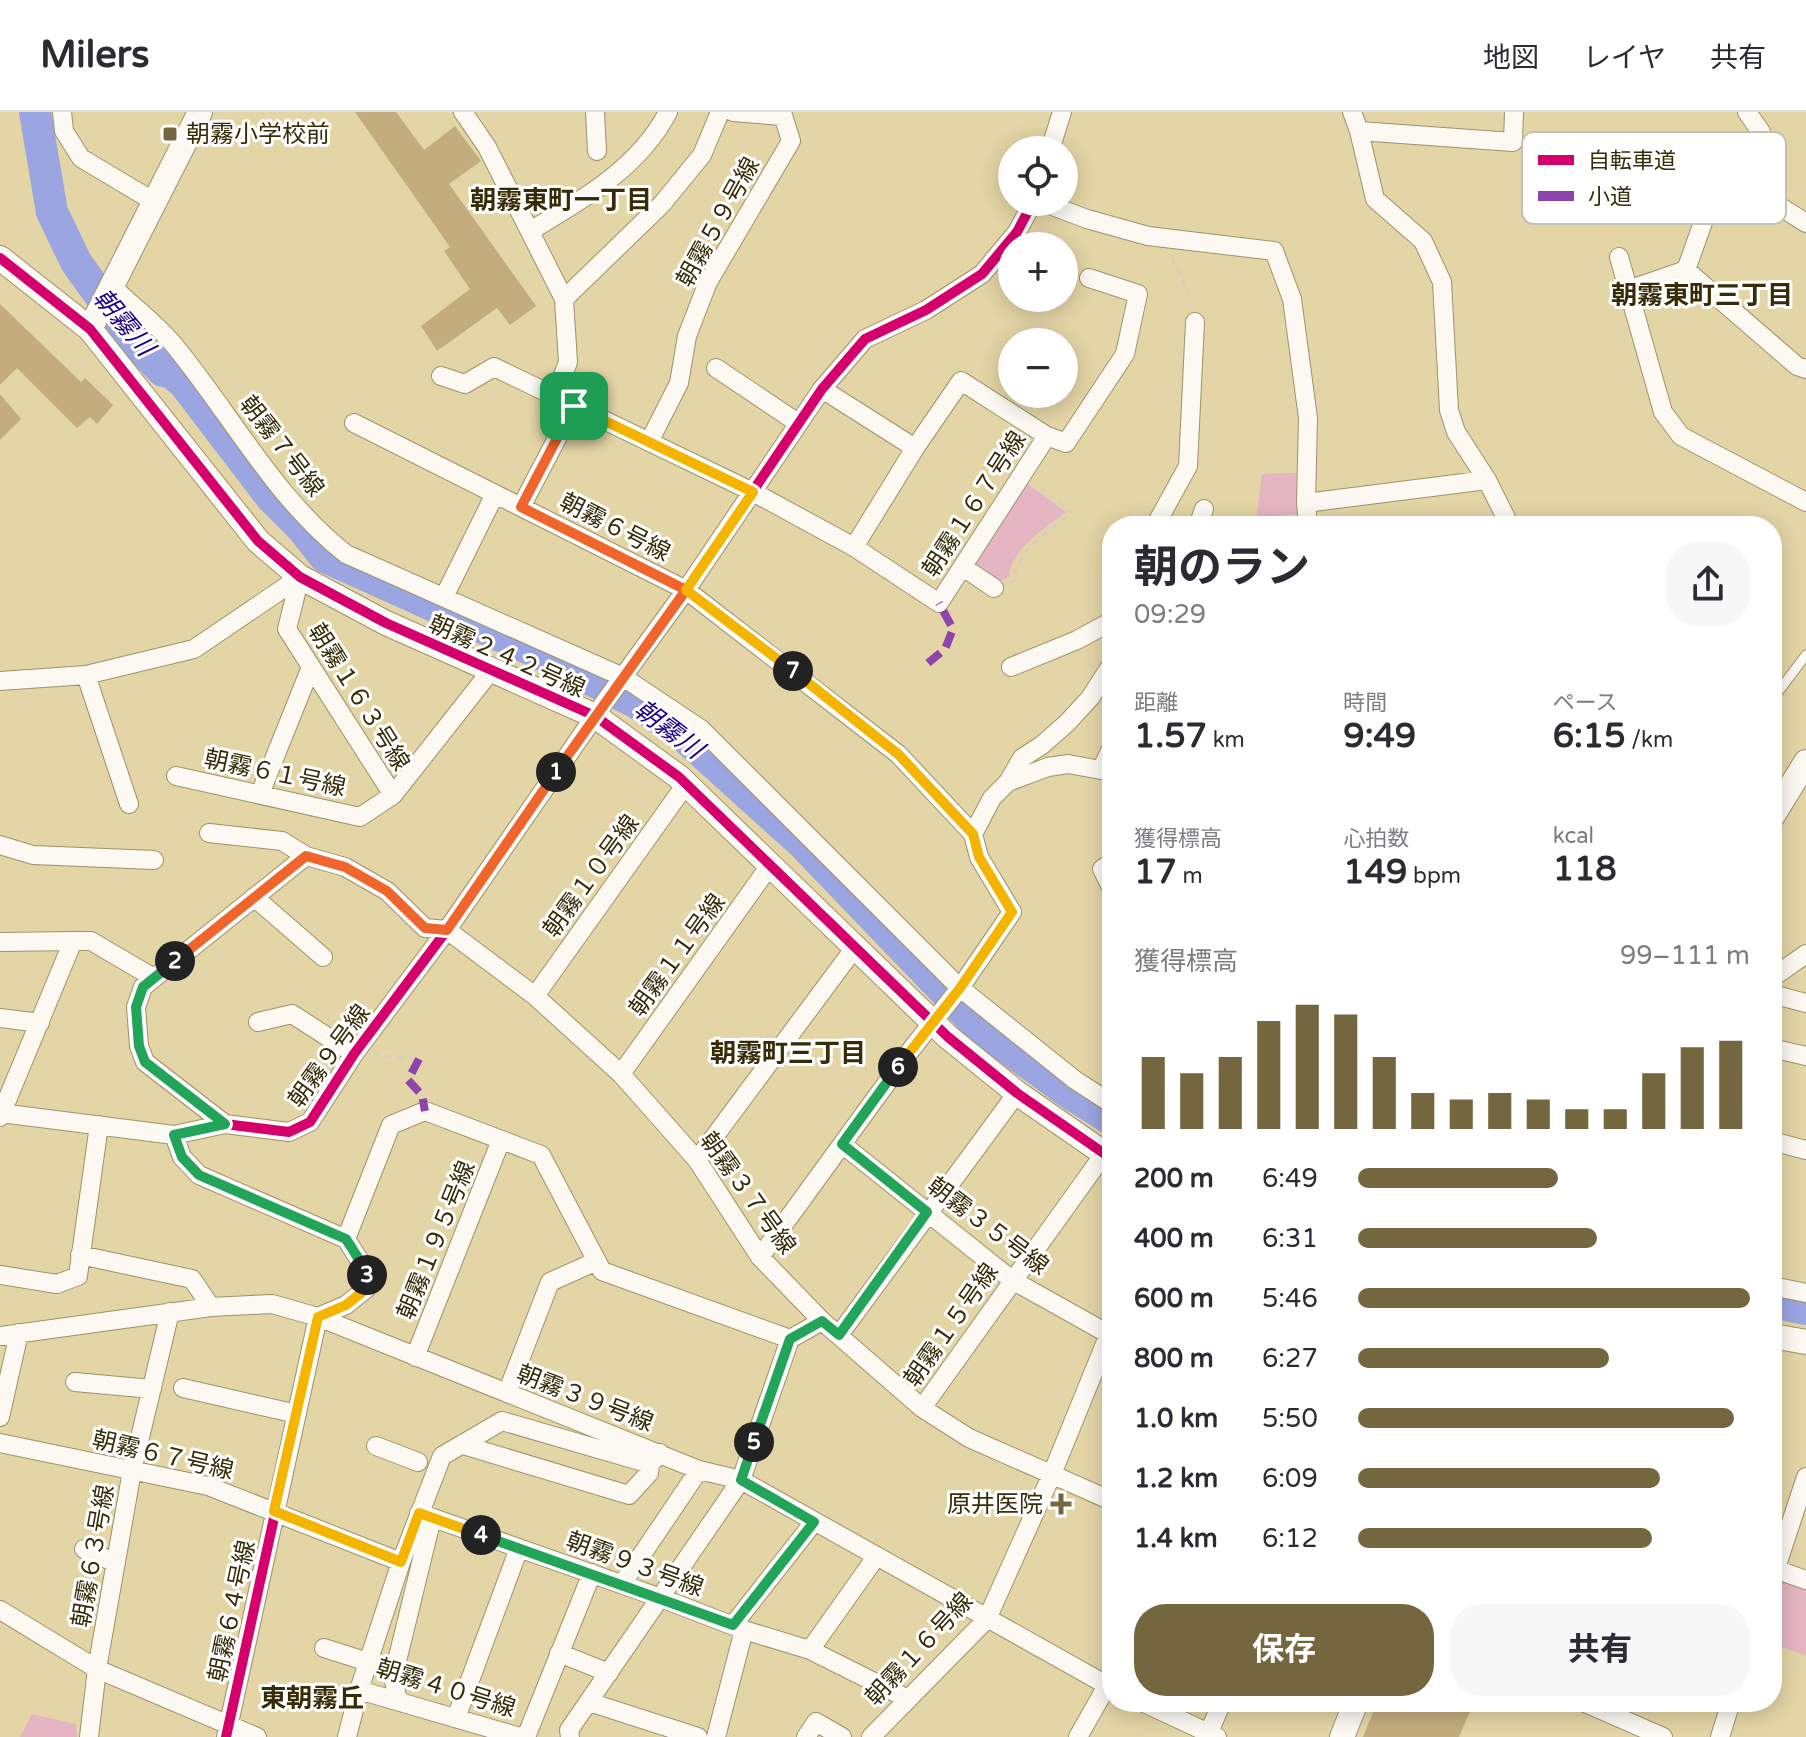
<!DOCTYPE html>
<html lang="ja">
<head>
<meta charset="utf-8">
<style>
	:root { --surface:#fff; --page:#f7f7f7; --text:#2b2b33; --muted:#7c7c81; --line:#e1e1e2; --accent:#74673f }
	body { margin:0; font-family:"Varela Round","Noto Sans JP",sans-serif; background:var(--page); color:var(--text); height:100vh; display:flex; flex-direction:column; font-size:30px; white-space:nowrap }
	* { box-sizing:border-box; margin:0 }
	p { font-size:26px; color:var(--muted) }
	.icon { flex:none; width:44px; height:44px; fill:none; stroke:currentColor; stroke-width:2; stroke-linecap:round; stroke-linejoin:round }
	.map { position:relative; flex:1; overflow:hidden }
	.side { position:absolute; left:1102px; top:404px; width:680px; height:1196px; display:flex; flex-direction:column; background:var(--surface); border-radius:32px; box-shadow:0 4px 20px #0003 }
	.side>* { flex:none }
	.buttons { position:absolute; left:998px; top:24px; display:grid; gap:16px }
	.buttons a { display:grid; place-items:center; width:80px; height:80px; border-radius:50%; background:var(--surface); box-shadow:0 4px 20px #0003; font-size:40px }
	.pin { position:absolute; display:grid; place-items:center; width:68px; height:68px; color:#fff; margin:-34px; border-radius:16px; box-shadow:0 4px 12px #0006 }
	.km { position:absolute; width:40px; height:40px; margin:-20px; border-radius:50%; background:#222; color:#fff; font-size:22px; line-height:40px; text-align:center }
	.round { display:grid; place-items:center; flex:none; width:84px; height:84px; border-radius:32px; background:var(--page) }
	.head { display:flex; align-items:center; justify-content:space-between; height:136px; padding:0 32px }
	h1 { font-size:44px; font-weight:700; line-height:60px }
	.figures { display:grid; grid-template-columns:repeat(3,1fr); gap:12px; height:136px; padding:8px 32px }
	.figures div { display:grid; align-content:center }
	.figures b { font-size:34px; font-weight:700 }
	.figures small { font-size:22px; font-weight:400 }
	.figures p { font-size:22px }
	.chart { height:224px; padding:16px 32px }
	.chart p { display:flex; justify-content:space-between }
	.chart svg { width:100%; height:144px; margin-top:8px; stroke:var(--accent); stroke-width:6 }
	.action { display:flex; gap:16px; margin-top:auto; padding:16px 32px }
	.action a { flex:1; height:92px; border-radius:32px; background:var(--accent); color:#fff; font-size:32px; font-weight:700; line-height:92px; text-align:center }
	.action a+a { background:var(--page); color:var(--text) }
	ul { padding:0 32px; list-style:none; font-size:26px }
	li { display:grid; grid-template-columns:128px 96px 1fr; align-items:center; height:60px }
	li i { height:20px; border-radius:10px; background:var(--accent) }
	header { display:flex; align-items:center; gap:48px; box-sizing:border-box; height:112px; padding:0 40px; background:var(--surface); border-bottom:2px solid var(--line) }
	header strong { font-size:38px }
	nav { display:flex; gap:44px; margin-inline-start:auto; font-size:28px }
	.map>svg:first-child { display:block }
	.green { fill:#e5b5c3 }
	.lines { fill:none; stroke-linecap:round; stroke-linejoin:round }
	.river { stroke:#9aa5e1; stroke-width:32 }
	.building { fill:#c3ad7e }
	.service-casing { stroke:#9e926b; stroke-width:11 }
	.minor-casing { stroke:#9e926b; stroke-width:20 }
	.tertiary-casing { stroke:#9e926b; stroke-width:26 }
	.path { stroke:#d4cfc1; stroke-width:3; stroke-dasharray:6 6; stroke-linecap:butt }
	.service { stroke:#fbf9f2; stroke-width:9 }
	.minor { stroke:#fbf9f2; stroke-width:18 }
	.tertiary { stroke:#fbf9f2; stroke-width:24 }
	.quiet { stroke:#8e44ad; stroke-width:8; stroke-dasharray:16 8; stroke-linecap:butt }
	.cycleway-casing { stroke:#fff; stroke-width:15 }
	.cycleway { stroke:#d6006c; stroke-width:10 }
	.split-1-casing { stroke:#fff; stroke-width:16 }
	.split-2-casing { stroke:#fff; stroke-width:16 }
	.split-3-casing { stroke:#fff; stroke-width:16 }
	.split-4-casing { stroke:#fff; stroke-width:16 }
	.split-5-casing { stroke:#fff; stroke-width:16 }
	.split-6-casing { stroke:#fff; stroke-width:16 }
	.split-7-casing { stroke:#fff; stroke-width:16 }
	.split-8-casing { stroke:#fff; stroke-width:16 }
	.split-1 { stroke:#f0652b; stroke-width:10 }
	.split-2 { stroke:#f0652b; stroke-width:10 }
	.split-3 { stroke:#22a559; stroke-width:10 }
	.split-4 { stroke:#f5b400; stroke-width:10 }
	.split-5 { stroke:#22a559; stroke-width:10 }
	.split-6 { stroke:#22a559; stroke-width:10 }
	.split-7 { stroke:#f5b400; stroke-width:10 }
	.split-8 { stroke:#f5b400; stroke-width:10 }
	.poi-dot { fill:#74673f; stroke:#fff; stroke-width:3 }
	.labels { text-anchor:middle; stroke-width:6; stroke-linejoin:round; paint-order:stroke }
	.poi-label { font-size:24px; fill:#372c07; stroke:#fff; text-anchor:start }
	.street-label { font-size:24px; fill:#372c07; stroke:#fff }
	.neighbourhood-label { font-size:26px; font-weight:bold; fill:#372c07; stroke:#fff }
	.water-label { font-size:26px; font-style:italic; fill:#1b0388; stroke:#fff }
	.key { fill:#fff; stroke:#c3c0b5; stroke-width:2 }
	.key-label { font-size:22px; fill:#372c07 }
</style>
</head>
<body>
<header>
<strong>Milers</strong>
<nav><a>地図</a><a>レイヤ</a><a>共有</a></nav>
</header>
<div class="map">
<svg width="1806" height="1625" viewBox="0 0 1806 1625">
	<rect width="100%" height="100%" fill="#e4d5a6"/>
	<path class="green" d="M 1296,361 L 1297,402 L 1256,407 L 1262,362 Z
		M 1027,371 L 1066,400 C 1045,417 1011,436 1009,465 L 1000,469 L 974,454 Z
		M 1784,1470 L 1806,1477 L 1806,1544 L 1772,1531 L 1772,1493 L 1778,1473 Z
		M 32,1602 L 76,1612 L 77,1625 L 20,1625 Z"/>
	<g class="lines">
		<path class="river" d="M 35,0 L 52,100 L 76,150 L 129,224 L 163,259 L 172,261 L 184,271 L 271,385 L 302,416 L 325,445 L 534,539 L 635,590 L 677,618 L 802,731 L 981,917 L 1068,980 L 1112,1008
			M 1772,1190 L 1806,1197"/>
	</g>
	<path class="building" d="M 355,0 L 396,0 L 424,38 L 455,14 L 481,49 L 449,72 L 536,194 L 510,213 L 497,196 L 437,239 L 421,214 L 470,177 L 444,139 L 450,135 Z
		M 0,192 L 81,270 L 85,266 L 113,293 L 97,312 L 90,305 L 77,316 L 17,256 L 0,273 Z
		M 0,282 L 21,307 L 0,328 Z
		M 1377,1590 L 1474,1590 L 1459,1625 L 1363,1625 Z"/>
	<g class="lines">
		<g class="service-casing">
			<path id="service" d="M 1772,588 L 1806,543"/>
		</g>
		<g class="minor-casing">
			<path id="minor" d="M 62,0 L 64,19 L 81,46 L 153,89
				M 463,0 L 487,35 L 564,187 L 568,250 L 555,285
				M 595,0 L 597,39
				M 733,0 L 782,4
				M 1352,0 L 1359,19 L 1513,30 L 1514,0
				M 1747,0 L 1761,20 L 1752,77 L 1806,111
				M 1359,19 L 1375,87 L 1423,129 L 1442,170 L 1449,298 L 1456,320 L 1487,368 L 1510,414
				M 1050,38 L 1062,0
				M 1042,90 L 1087,107 L 1148,124 L 1274,139 L 1292,187 L 1308,306 L 1306,391 L 1487,368
				M 530,119 C 582,88 639,56 668,0
				M 1619,145 L 1663,300 L 1681,324 L 1806,390
				M 1686,158 L 1797,254 L 1806,257
				M 112,174 C 133,195 160,214 178,238 C 233,306 276,387 346,442 L 623,565 L 701,617 L 960,876 L 1075,968 L 1112,992
				M 1628,178 L 1686,158 L 1711,88 L 1744,92 L 1752,77
				M 564,187 L 662,92 L 702,43 L 720,0
				M 716,256 L 798,311
				M 441,264 L 465,272 L 494,255 L 753,380 L 854,435 L 939,491 L 1047,324 L 961,269 L 915,336 L 854,435
				M 822,277 L 915,336
				M 354,311 L 686,478 L 898,642 L 973,722 L 979,745 L 1012,800 L 960,876 L 910,939 L 760,1145
				M 1047,324 L 1066,331 L 1125,242 L 1138,182 L 1089,166
				M 649,330 L 679,271 L 687,224 L 708,170 L 791,29 L 782,0
				M 1306,391 L 1308,414
				M 521,395 L 574,294
				M 1155,414 L 1188,354 L 1195,210
				M 1198,414 L 1204,397
				M 963,455 L 994,476
				M 300,465 L 287,517 L 393,683
				M 444,485 L 495,382
				M 1011,555 L 1077,528 L 1112,509
				M 86,563 L 129,692
				M 0,569 L 86,563 L 194,537 L 300,465
				M 176,664 L 360,705 L 393,683 L 490,560
				M 1008,670 L 1048,655 L 1068,652 L 1101,658 L 1112,635
				M 260,682 L 311,555
				M 209,721 L 282,729 L 306,744
				M 973,722 L 992,686 L 1008,670 L 1022,646 L 1042,633 L 1067,611 L 1090,586 L 1112,552
				M 0,733 L 33,743 L 154,748
				M 1112,750 L 1102,757 L 1112,777
				M 254,785 L 323,845
				M 73,829 L 91,829 L 154,866 L 306,744 L 345,755 L 387,779 L 425,816 L 447,818 L 535,884 L 621,962 L 697,1048 L 760,1145 L 822,1209 L 922,1296 L 969,1326 L 1112,1389
				M 0,830 L 73,829 L 0,1005
				M 154,866 L 143,875 L 136,895 L 139,934 L 145,950 L 225,1012
				M 1772,866 L 1806,842
				M 1772,882 L 1806,891
				M 535,884 L 686,672
				M 0,906 L 40,911
				M 258,910 L 292,902 L 354,942
				M 1772,936 L 1806,944
				M 621,962 L 771,752
				M 0,1001 L 174,1023
				M 1772,1029 L 1806,1038
				M 842,1032 L 1012,1168 L 1112,1224
				M 697,1048 L 856,834
				M 346,1127 L 391,1013 L 425,999 L 541,1043 L 602,1159 L 790,1227 L 822,1209
				M 80,1143 L 192,1167 L 211,1195
				M 0,1163 L 57,1172 L 78,1164 L 99,1013
				M 1772,1174 L 1806,1181
				M 170,1200 L 132,1359 L 97,1557 L 257,1625
				M 839,1223 L 1017,981
				M 0,1224 L 211,1195 L 272,1192 L 318,1205 L 699,1358 L 741,1368 L 1112,1576
				M 415,1245 L 501,1028
				M 75,1270 L 152,1277
				M 183,1276 L 297,1302
				M 507,1281 L 550,1170 L 597,1149
				M 922,1296 L 1104,1042
				M 0,1305 L 19,1221
				M 0,1331 L 208,1374 L 401,1450
				M 463,1333 L 629,1383 L 649,1361 L 650,1352
				M 376,1334 L 418,1350
				M 419,1401 L 661,1486 L 744,1518 L 810,1538 L 908,1587
				M 84,1437 L 116,1451
				M 1772,1456 L 1806,1468
				M 1772,1468 L 1806,1365
				M 622,1472 L 699,1358
				M 0,1498 L 97,1557 L 89,1625
				M 733,1513 L 814,1410
				M 324,1536 L 368,1550
				M 810,1538 L 876,1445
				M 559,1541 L 609,1561
				M 398,1589 L 392,1559 L 398,1545 L 432,1406
				M 589,1590 L 698,1625
				M 1142,1590 L 1217,1625
				M 1583,1590 L 1663,1625
				M 456,1606 L 519,1436
				M 226,1625 L 318,1205 L 346,1193 L 366,1177 L 367,1160 L 346,1127 L 199,1063 L 182,1045 L 174,1023 L 225,1012 L 289,1020 L 310,1010 L 354,942 L 447,818 L 606,588 L 686,478 L 822,277 L 865,227 L 926,198 L 982,162 L 1017,120 L 1033,90
				M 347,1625 L 359,1578
				M 520,1625 L 359,1578 L 401,1450 L 442,1344 L 502,1309 L 650,1352 L 660,1341
				M 526,1625 L 592,1461
				M 570,1625 L 569,1618 L 741,1368 L 790,1227
				M 716,1625 L 744,1518
				M 806,1625 L 816,1610 L 842,1625
				M 871,1625 L 987,1507 L 1052,1362 L 1112,1215
				M 1078,1625 L 1112,1565
				M 1207,1625 L 1222,1590
				M 1720,1625 L 1731,1590"/>
		</g>
		<g class="tertiary-casing">
			<path id="tertiary" d="M 0,146 L 90,217 L 258,429 L 300,465 L 386,511 L 595,604 L 679,665 L 948,925 L 1017,981 L 1112,1047
				M 90,217 L 200,0
				M 1772,705 L 1806,650
				M 1772,1224 L 1806,1230
				M 1342,1625 L 1356,1590"/>
		</g>
		<path class="path" d="M 1172,146 L 1189,182 L 1192,194
			M 1009,470 L 1014,469 C 1015,439 1051,418 1072,400 L 1035,372
			M 374,943 L 419,947"/>
		<use href="#service" class="service"/>
		<use href="#minor" class="minor"/>
		<use href="#tertiary" class="tertiary"/>
		<path class="quiet" d="M 928,551 L 945,537 L 953,517 L 939,491
			M 419,947 L 408,968 L 422,983 L 425,999"/>
		<g class="cycleway-casing">
			<path id="cycleway" d="M 0,146 L 90,217 L 258,429 L 300,465 L 386,511 L 595,604 L 679,665 L 948,925 L 1017,981 L 1112,1047
				M 226,1625 L 318,1205 L 346,1193 L 366,1177 L 367,1160 L 346,1127 L 199,1063 L 182,1045 L 174,1023 L 225,1012 L 289,1020 L 310,1010 L 354,942 L 447,818 L 606,588 L 686,478 L 822,277 L 865,227 L 926,198 L 982,162 L 1017,120 L 1033,90"/>
		</g>
		<use href="#cycleway" class="cycleway"/>
	</g>
	<g class="lines">
		<g class="split-1-casing">
			<path id="split-1" d="M 556,660 L 686,478 L 521,395 L 574,294"/>
		</g>
		<g class="split-2-casing">
			<path id="split-2" d="M 175,849 L 306,744 L 345,755 L 387,779 L 425,816 L 447,818 L 556,660"/>
		</g>
		<g class="split-3-casing">
			<path id="split-3" d="M 175,849 L 143,875 L 136,895 L 139,934 L 145,950 L 225,1012 L 174,1023 L 182,1045 L 199,1063 L 346,1127 L 367,1160 L 367,1163"/>
		</g>
		<g class="split-4-casing">
			<path id="split-4" d="M 367,1163 L 366,1177 L 346,1193 L 318,1205 L 274,1399 L 401,1450 L 419,1401 L 481,1423"/>
		</g>
		<g class="split-5-casing">
			<path id="split-5" d="M 481,1423 L 733,1513 L 814,1410 L 741,1368 L 754,1330"/>
		</g>
		<g class="split-6-casing">
			<path id="split-6" d="M 754,1330 L 790,1227 L 822,1209 L 839,1223 L 927,1100 L 842,1032 L 898,955"/>
		</g>
		<g class="split-7-casing">
			<path id="split-7" d="M 793,559 L 898,642 L 973,722 L 979,745 L 1012,800 L 960,876 L 898,955"/>
		</g>
		<g class="split-8-casing">
			<path id="split-8" d="M 574,294 L 753,380 L 686,478 L 793,559"/>
		</g>
		<use href="#split-1" class="split-1"/>
		<use href="#split-2" class="split-2"/>
		<use href="#split-3" class="split-3"/>
		<use href="#split-4" class="split-4"/>
		<use href="#split-5" class="split-5"/>
		<use href="#split-6" class="split-6"/>
		<use href="#split-7" class="split-7"/>
		<use href="#split-8" class="split-8"/>
	</g>
	<g class="poi-dot">
		<rect x="162" y="14" width="16" height="16" rx="4"/>
		<path d="M1057 1380h8v8h8v8h-8v8h-8v-8h-8v-8h8z"/>
	</g>
	<g class="labels">
		<g class="poi-label">
			<text x="186" y="30">朝霧小学校前</text>
			<text x="1043" y="1400" text-anchor="end">原井医院</text>
		</g>
		<g class="street-label">
			<text transform="translate(718 110) rotate(-61)" y="8">朝霧５９号線</text>
			<text transform="translate(282 334) rotate(52)" y="8">朝霧７号線</text>
			<text transform="translate(974 392) rotate(-57)" y="8">朝霧１６７号線</text>
			<text transform="translate(615 415) rotate(27)" y="8">朝霧６号線</text>
			<text transform="translate(507 544) rotate(24)" y="8">朝霧２４２号線</text>
			<text transform="translate(359 585) rotate(58)" y="8">朝霧１６３号線</text>
			<text transform="translate(275 661) rotate(12)" y="8">朝霧６１号線</text>
			<text transform="translate(591 764) rotate(-54)" y="8">朝霧１０号線</text>
			<text transform="translate(677 843) rotate(-54)" y="8">朝霧１１号線</text>
			<text transform="translate(329 944) rotate(-54)" y="8">朝霧９号線</text>
			<text transform="translate(748 1081) rotate(54)" y="8">朝霧３７号線</text>
			<text transform="translate(988 1114) rotate(37)" y="8">朝霧３５号線</text>
			<text transform="translate(436 1128) rotate(-68)" y="8">朝霧１９５号線</text>
			<text transform="translate(951 1213) rotate(-55)" y="8">朝霧１５号線</text>
			<text transform="translate(585 1286) rotate(21)" y="8">朝霧３９号線</text>
			<text transform="translate(163 1343) rotate(13)" y="8">朝霧６７号線</text>
			<text transform="translate(93 1444) rotate(-80)" y="8">朝霧６３号線</text>
			<text transform="translate(635 1452) rotate(20)" y="8">朝霧９３号線</text>
			<text transform="translate(232 1499) rotate(-78)" y="8">朝霧６４号線</text>
			<text transform="translate(919 1537) rotate(-47)" y="8">朝霧１６号線</text>
			<text transform="translate(446 1576) rotate(17)" y="8">朝霧４０号線</text>
		</g>
		<g class="neighbourhood-label">
			<text x="561" y="97">朝霧東町一丁目</text>
			<text x="1702" y="192">朝霧東町三丁目</text>
			<text x="788" y="950">朝霧町三丁目</text>
			<text x="312" y="1595">東朝霧丘</text>
		</g>
		<g class="water-label">
			<text transform="translate(124 210) rotate(50)" y="9">朝霧川</text>
			<text transform="translate(669 617) rotate(37)" y="9">朝霧川</text>
		</g>
	</g>
	<rect x="1522" y="20" width="264" height="92" rx="12" class="key"/>
	<rect x="1538" y="43" width="36" height="10" fill="#d6006c"/>
	<rect x="1538" y="79" width="36" height="10" fill="#8e44ad"/>
	<g class="key-label">
		<text x="1588" y="56">自転車道</text>
		<text x="1588" y="92">小道</text>
	</g>
</svg>
<div class="buttons">
<a><svg class="icon" aria-label="locate" viewBox="0 0 24 24"><circle cx="12" cy="12" r="6"/><path d="M12 2v4M12 18v4M2 12h4M18 12h4"/></svg></a>
<a>+</a>
<a>−</a>
</div>
<div class="pin" style="left:574px;top:294px;background:#1e9e55"><svg class="icon" aria-label="arrive" viewBox="0 0 24 24"><path d="M6 21V4h12l-3 4 3 4H6"/></svg></div>
<b class="km" style="left:556px;top:660px">1</b>
<b class="km" style="left:175px;top:849px">2</b>
<b class="km" style="left:367px;top:1163px">3</b>
<b class="km" style="left:481px;top:1423px">4</b>
<b class="km" style="left:754px;top:1330px">5</b>
<b class="km" style="left:898px;top:955px">6</b>
<b class="km" style="left:793px;top:559px">7</b>
<section class="side">
<div class="head"><div><h1>朝のラン</h1><p>09:29</p></div><a class="round"><svg class="icon" aria-label="share" viewBox="0 0 24 24"><path d="M12 15V3M7 8l5-5 5 5M5 13v7h14v-7"/></svg></a></div>
<div class="figures">
<div><p>距離</p><b>1.57<small> km</small></b></div>
<div><p>時間</p><b>9:49</b></div>
<div><p>ペース</p><b>6:15<small> /km</small></b></div>
</div>
<div class="figures">
<div><p>獲得標高</p><b>17<small> m</small></b></div>
<div><p>心拍数</p><b>149<small> bpm</small></b></div>
<div><p>kcal</p><b>118</b></div>
</div>
<div class="chart"><p><span>獲得標高</span>99–111 m</p>
<svg viewBox="0 0 160 44" preserveAspectRatio="none"><path d="M5 44V22M15 44V27M25 44V22M35 44V11M45 44V6M55 44V9M65 44V22M75 44V33M85 44V35M95 44V33M105 44V35M115 44V38M125 44V38M135 44V27M145 44V19M155 44V17"/></svg>
</div>
<ul>
<li><b>200 m</b>6:49<i style="width:51%"></i></li>
<li><b>400 m</b>6:31<i style="width:61%"></i></li>
<li><b>600 m</b>5:46<i style="width:100%"></i></li>
<li><b>800 m</b>6:27<i style="width:64%"></i></li>
<li><b>1.0 km</b>5:50<i style="width:96%"></i></li>
<li><b>1.2 km</b>6:09<i style="width:77%"></i></li>
<li><b>1.4 km</b>6:12<i style="width:75%"></i></li>
</ul>
<div class="action"><a>保存</a><a>共有</a></div>
</section>
</div>
</body>
</html>
